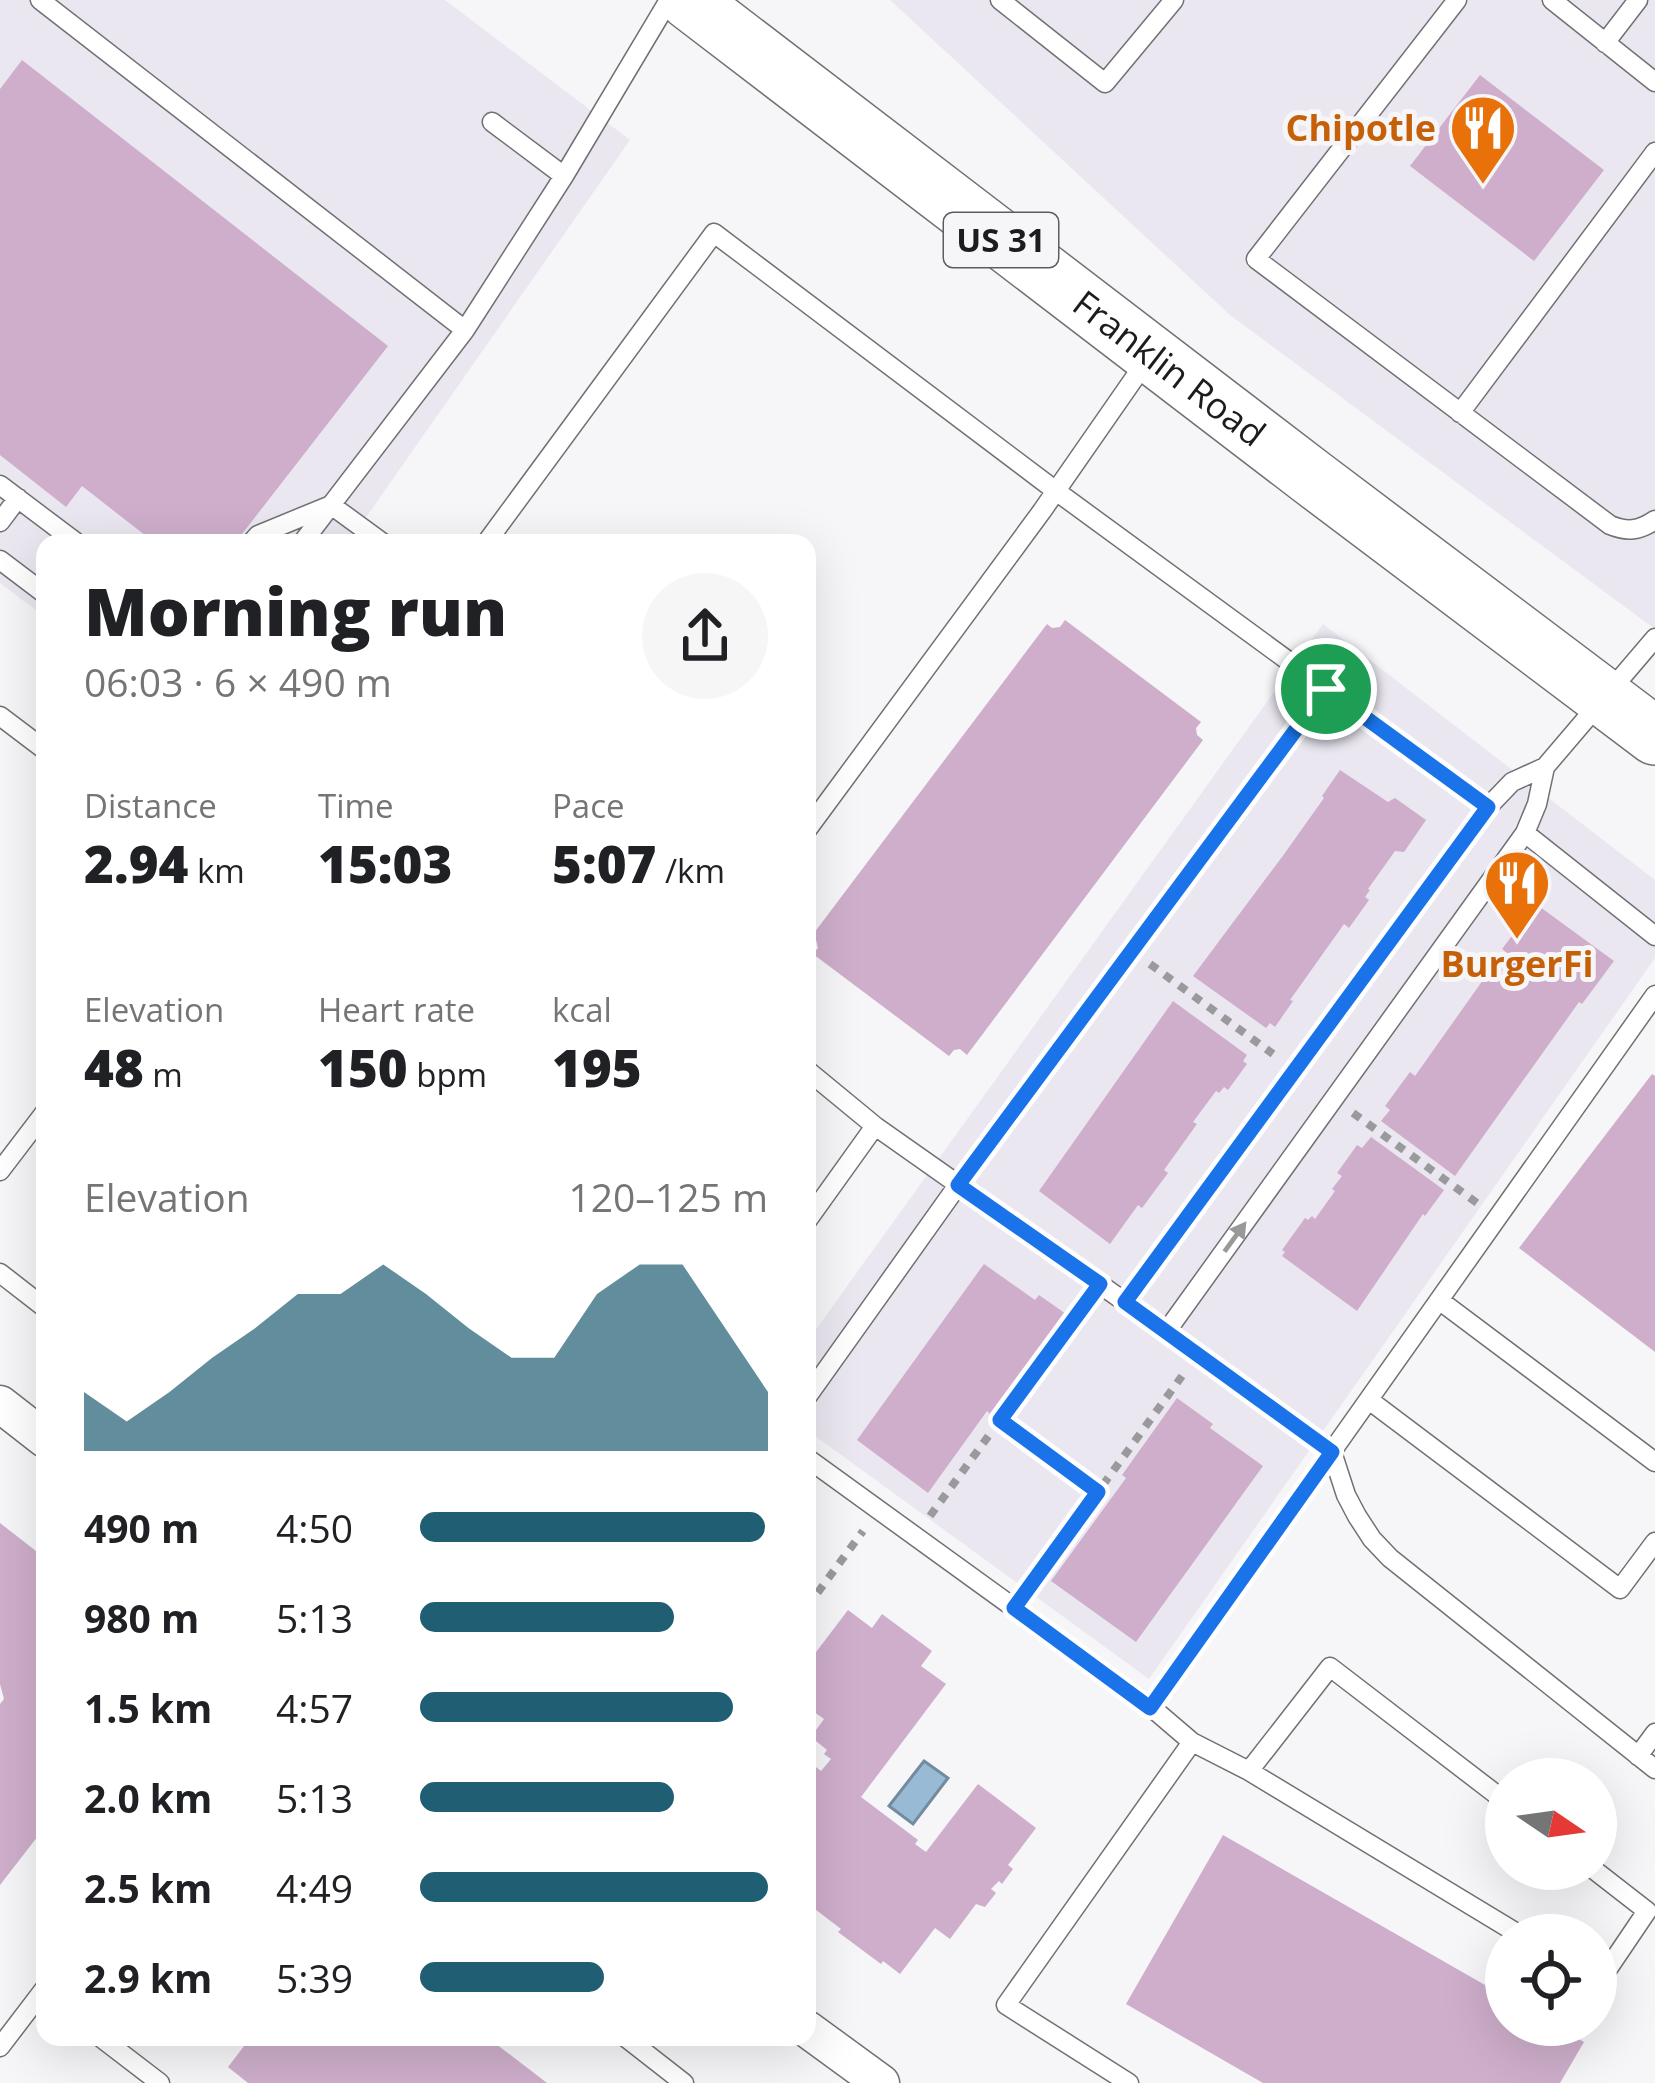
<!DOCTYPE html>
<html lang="en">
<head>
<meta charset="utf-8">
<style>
	:root { --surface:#fff; --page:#f6f6f6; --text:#202124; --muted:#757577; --accent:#205e74 }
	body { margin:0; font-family:"Open Sans",sans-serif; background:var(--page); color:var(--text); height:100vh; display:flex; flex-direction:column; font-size:45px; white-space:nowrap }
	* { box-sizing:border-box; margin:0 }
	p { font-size:39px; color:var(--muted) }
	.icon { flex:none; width:66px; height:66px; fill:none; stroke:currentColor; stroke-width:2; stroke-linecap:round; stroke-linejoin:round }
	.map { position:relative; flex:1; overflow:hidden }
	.details { position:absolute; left:36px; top:534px; width:780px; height:1512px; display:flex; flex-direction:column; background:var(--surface); border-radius:24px; box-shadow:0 12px 48px #0002 }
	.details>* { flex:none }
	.needle { width:78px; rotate:103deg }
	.tools { position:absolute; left:1485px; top:1758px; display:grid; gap:24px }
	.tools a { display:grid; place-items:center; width:132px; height:132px; border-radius:50%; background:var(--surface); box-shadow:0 12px 48px #0002; font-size:60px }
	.pin { position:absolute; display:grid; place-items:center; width:102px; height:102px; color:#fff; margin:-51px; border:6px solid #fff; border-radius:50%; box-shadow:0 3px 12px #0007 }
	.round { display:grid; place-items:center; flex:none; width:126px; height:126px; border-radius:63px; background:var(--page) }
	.headline { display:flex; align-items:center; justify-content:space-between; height:204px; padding:0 48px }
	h1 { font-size:66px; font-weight:800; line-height:90px }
	.figures { display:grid; grid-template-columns:repeat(3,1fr); gap:18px; height:204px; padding:12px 48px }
	.figures div { display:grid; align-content:center }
	.figures b { font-size:51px; font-weight:800 }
	.figures small { font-size:33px; font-weight:400 }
	.figures p { font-size:33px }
	.chart { height:336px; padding:24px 48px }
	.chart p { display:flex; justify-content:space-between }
	.chart svg { width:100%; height:216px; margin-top:12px; fill:var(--accent); opacity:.7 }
	ul { padding:0 48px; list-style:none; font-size:39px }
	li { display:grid; grid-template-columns:192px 144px 1fr; align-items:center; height:90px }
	li i { height:30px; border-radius:15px; background:var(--accent) }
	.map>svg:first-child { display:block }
	.built { fill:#eae7f1 }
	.water { fill:#98bad5; stroke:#738b9e; stroke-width:3 }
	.building { fill:#ceaecb }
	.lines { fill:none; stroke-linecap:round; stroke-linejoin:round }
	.service-casing { stroke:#717073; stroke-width:21 }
	.minor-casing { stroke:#717073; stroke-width:39 }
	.primary-casing { stroke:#717073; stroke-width:60 }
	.path { stroke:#9a999c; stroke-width:8; stroke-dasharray:9 9; stroke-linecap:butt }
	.service { stroke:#fff; stroke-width:18 }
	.minor { stroke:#fff; stroke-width:36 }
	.primary { stroke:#fff; stroke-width:57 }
	.oneway { fill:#999 }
	.route-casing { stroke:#fff; stroke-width:24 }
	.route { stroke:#1a73e8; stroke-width:15 }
	.labels { text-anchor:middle; stroke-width:10; stroke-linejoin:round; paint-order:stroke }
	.shield { fill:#f6f5f8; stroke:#5d5d5f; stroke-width:3 }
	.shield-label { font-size:33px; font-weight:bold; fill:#1c1c1d }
	.food-label { font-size:36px; font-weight:bold; fill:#c56008; stroke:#f6f5f8; text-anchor:end }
	.street-label { font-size:36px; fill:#1c1c1d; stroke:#f6f5f8 }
</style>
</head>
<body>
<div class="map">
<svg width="1655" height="2083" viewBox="0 0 1655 2083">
	<rect width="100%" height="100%" fill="#f6f5f8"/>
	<path class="built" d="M 0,0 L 445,0 L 630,140 L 348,543 L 45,543 L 45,617 L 0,583 Z
		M 890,0 L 1655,0 L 1655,629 L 1230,315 Z
		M 1323,624 L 1655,880 L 1655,958 L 1149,1679 L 807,1430 L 807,1342 Z"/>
	<path class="water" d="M 924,1761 L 948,1778 L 913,1824 L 889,1806 Z"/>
	<path class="building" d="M 22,60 L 388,346 L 235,543 L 155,543 L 82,486 L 66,507 L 0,455 L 0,89 Z
		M 1480,75 L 1604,170 L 1534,261 L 1410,166 Z
		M 1065,620 L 1201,722 L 1196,728 L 1197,735 L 1203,740 L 967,1055 L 960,1049 L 954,1050 L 949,1056 L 813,954 L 818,948 L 816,940 L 811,937 L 1047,624 L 1052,628 L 1060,627 Z
		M 1340,770 L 1388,802 L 1395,798 L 1426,820 L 1404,852 L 1395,851 L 1368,889 L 1370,890 L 1365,897 L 1369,900 L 1349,928 L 1344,924 L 1290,1000 L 1293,1001 L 1275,1027 L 1270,1023 L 1266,1028 L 1193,976 L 1282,857 L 1324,798 L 1322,796 Z
		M 1536,904 L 1614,961 L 1582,1004 L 1579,1002 L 1455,1176 L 1381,1121 L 1390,1110 L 1385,1106 L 1410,1072 L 1415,1076 L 1483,980 L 1486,981 L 1507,953 L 1502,949 Z
		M 1173,1001 L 1247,1055 L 1243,1061 L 1247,1064 L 1228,1090 L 1224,1087 L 1219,1093 L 1216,1091 L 1193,1122 L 1197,1124 L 1164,1170 L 1168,1173 L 1142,1208 L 1138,1205 L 1110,1244 L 1039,1191 Z
		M 1652,1074 L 1655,1076 L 1655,1352 L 1519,1248 Z
		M 1371,1137 L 1444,1190 L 1425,1216 L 1423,1214 L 1357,1311 L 1282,1256 L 1285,1252 L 1282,1250 L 1305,1218 L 1308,1220 L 1312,1216 L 1315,1219 L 1335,1191 L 1332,1189 L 1342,1176 L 1337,1173 L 1357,1145 L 1362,1148 Z
		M 984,1264 L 1035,1300 L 1039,1295 L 1066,1314 L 1012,1391 L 996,1410 L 990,1414 L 987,1411 L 928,1493 L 857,1440 Z
		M 1177,1398 L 1213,1424 L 1210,1428 L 1263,1466 L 1136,1642 L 1051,1581 L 1126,1478 L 1122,1475 Z
		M 0,1523 L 45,1558 L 45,1827 L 0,1885 L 0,1704 L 4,1699 L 0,1684 Z
		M 848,1610 L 872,1628 L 882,1614 L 932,1651 L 921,1666 L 946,1684 L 861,1797 L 918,1840 L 915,1844 L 926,1852 L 978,1784 L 1036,1828 L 1008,1865 L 1013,1869 L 1002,1884 L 999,1881 L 991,1889 L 996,1893 L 985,1907 L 976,1904 L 950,1939 L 935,1928 L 900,1974 L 883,1961 L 881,1964 L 838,1932 L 841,1929 L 807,1903 L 807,1760 L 821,1771 L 831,1759 L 824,1754 L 827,1750 L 811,1737 L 824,1719 L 807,1707 L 807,1664 Z
		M 1223,1835 L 1506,1997 L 1506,2025 L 1554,2025 L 1584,2042 L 1560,2083 L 1263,2083 L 1126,2004 Z
		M 251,2037 L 487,2037 L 547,2083 L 248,2083 L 228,2067 Z"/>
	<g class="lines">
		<g class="service-casing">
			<path id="service" d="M 40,0 L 465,330
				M 1000,0 L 1105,83 L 1174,0
				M 1457,0 L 1256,259 L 1610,525 C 1627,532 1639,531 1655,520
				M 1552,0 L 1655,82
				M 1605,43 L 1638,0
				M 492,122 L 564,176
				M 1460,413 L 1655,152
				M 0,485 L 77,543
				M 0,522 L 18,498
				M 251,543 L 258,535 L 331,505 L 383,543
				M 302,543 L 465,330 L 564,176 L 669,0
				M 486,543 L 714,233 L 1056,491 L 1488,807
				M 0,560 L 45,594
				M 0,716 L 45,750
				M 1545,767 L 1655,638
				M 807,830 L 1042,511 L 1149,357
				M 1525,833 L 1655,936
				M 807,1070 L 875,1126 L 807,1221
				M 875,1126 L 1125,1302 L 1332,1452 L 1346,1495 L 1357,1516 L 1372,1539 L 1390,1558 L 1655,1769
				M 0,1171 L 45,1112
				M 0,1273 L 45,1308
				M 1439,1300 L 1655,1462
				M 1125,1302 L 1488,807 L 1512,782 L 1545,767 L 1537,804 L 1525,833 L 1166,1332
				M 807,1397 L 958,1185 L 1326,689
				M 1369,1400 L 1620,1589 L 1655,1542
				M 807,1458 L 1151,1707 L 1192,1742 L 1006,2005 L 1129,2083
				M 1151,1707 L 1655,995
				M 1192,1742 L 1249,1771 L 1520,1935
				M 1638,1756 L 1655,1733
				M 1249,1771 L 1330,1667 L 1506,1802
				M 1593,1869 L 1647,1911 L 1599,1982 L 1596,1981
				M 100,2037 L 160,2083
				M 625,2037 L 684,2083
				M 0,2047 L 45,1988"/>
		</g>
		<g class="minor-casing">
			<path id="minor" d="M 0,1404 L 45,1439
				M 807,2029 L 881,2083"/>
		</g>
		<g class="primary-casing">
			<g id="primary">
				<path id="s1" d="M 688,0 L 1314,479 L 1655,736"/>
			</g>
		</g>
		<path class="path" d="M 1150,964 L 1273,1054
			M 1353,1113 L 1477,1203
			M 1000,1420 L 1098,1492
			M 930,1516 L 1084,1305
			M 1029,1587 L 1182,1376
			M 807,1607 L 863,1531
			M 509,2041 L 512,2037"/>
		<use href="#service" class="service"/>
		<use href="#minor" class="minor"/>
		<use href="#primary" class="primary"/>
	</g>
	<defs><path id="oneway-solid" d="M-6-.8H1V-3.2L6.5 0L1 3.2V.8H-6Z" transform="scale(3)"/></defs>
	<use class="oneway" href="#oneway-solid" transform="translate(1235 1237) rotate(-54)"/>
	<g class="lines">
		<g class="route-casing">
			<path id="route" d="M 1326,689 L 1488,807 L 1125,1302 L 1332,1452 L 1150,1708 L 1014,1608 L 1098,1492 L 1000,1420 L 1100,1284 L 958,1185 Z"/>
		</g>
		<use href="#route" class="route"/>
	</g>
	<defs>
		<g id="restaurant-pin" transform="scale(3.45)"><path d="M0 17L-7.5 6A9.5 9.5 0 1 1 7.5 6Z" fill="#e8710a" stroke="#f6f5f8"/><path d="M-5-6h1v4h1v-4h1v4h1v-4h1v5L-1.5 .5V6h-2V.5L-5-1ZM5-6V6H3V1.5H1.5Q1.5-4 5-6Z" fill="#fff"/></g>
	</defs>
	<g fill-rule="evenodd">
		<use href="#restaurant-pin" x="1483" y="128"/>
		<use href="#restaurant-pin" x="1517" y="883"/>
	</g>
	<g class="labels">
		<rect class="shield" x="944" y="213" width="114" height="54" rx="9"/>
		<g class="shield-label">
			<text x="1001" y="252">US 31</text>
		</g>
		<g class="food-label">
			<text x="1436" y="141">Chipotle</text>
			<text x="1517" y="977" text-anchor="middle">BurgerFi</text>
		</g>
		<g class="street-label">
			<text dy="13" stroke="none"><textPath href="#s1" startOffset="606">Franklin Road</textPath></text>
		</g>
	</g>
</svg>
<div class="tools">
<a><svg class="needle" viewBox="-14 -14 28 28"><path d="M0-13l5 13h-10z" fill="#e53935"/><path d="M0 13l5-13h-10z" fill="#757577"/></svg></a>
<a><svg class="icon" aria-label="locate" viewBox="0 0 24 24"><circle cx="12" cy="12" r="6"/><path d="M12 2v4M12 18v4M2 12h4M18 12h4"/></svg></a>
</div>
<div class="pin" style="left:1326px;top:689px;background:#1e9e55"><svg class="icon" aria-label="arrive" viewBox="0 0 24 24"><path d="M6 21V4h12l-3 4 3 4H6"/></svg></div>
<section class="details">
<div class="headline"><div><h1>Morning run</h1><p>06:03 · 6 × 490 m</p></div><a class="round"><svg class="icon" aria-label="share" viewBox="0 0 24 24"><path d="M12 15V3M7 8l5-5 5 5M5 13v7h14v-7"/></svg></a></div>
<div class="figures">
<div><p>Distance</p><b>2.94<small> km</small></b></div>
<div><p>Time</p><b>15:03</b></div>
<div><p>Pace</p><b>5:07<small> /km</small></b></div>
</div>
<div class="figures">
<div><p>Elevation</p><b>48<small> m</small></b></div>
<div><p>Heart rate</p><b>150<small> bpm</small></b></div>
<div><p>kcal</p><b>195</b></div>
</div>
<div class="chart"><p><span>Elevation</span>120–125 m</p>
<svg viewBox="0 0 160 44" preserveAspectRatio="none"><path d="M0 44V32L10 38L20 32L30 25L40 19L50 12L60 12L70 6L80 12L90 19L100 25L110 25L120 12L130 6L140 6L150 19L160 32V44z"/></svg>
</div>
<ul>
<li><b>490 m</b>4:50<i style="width:99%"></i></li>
<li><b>980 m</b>5:13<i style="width:73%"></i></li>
<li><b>1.5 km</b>4:57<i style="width:90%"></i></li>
<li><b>2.0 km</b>5:13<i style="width:73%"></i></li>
<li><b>2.5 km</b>4:49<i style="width:100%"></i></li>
<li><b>2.9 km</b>5:39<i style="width:53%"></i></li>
</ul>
</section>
</div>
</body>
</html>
